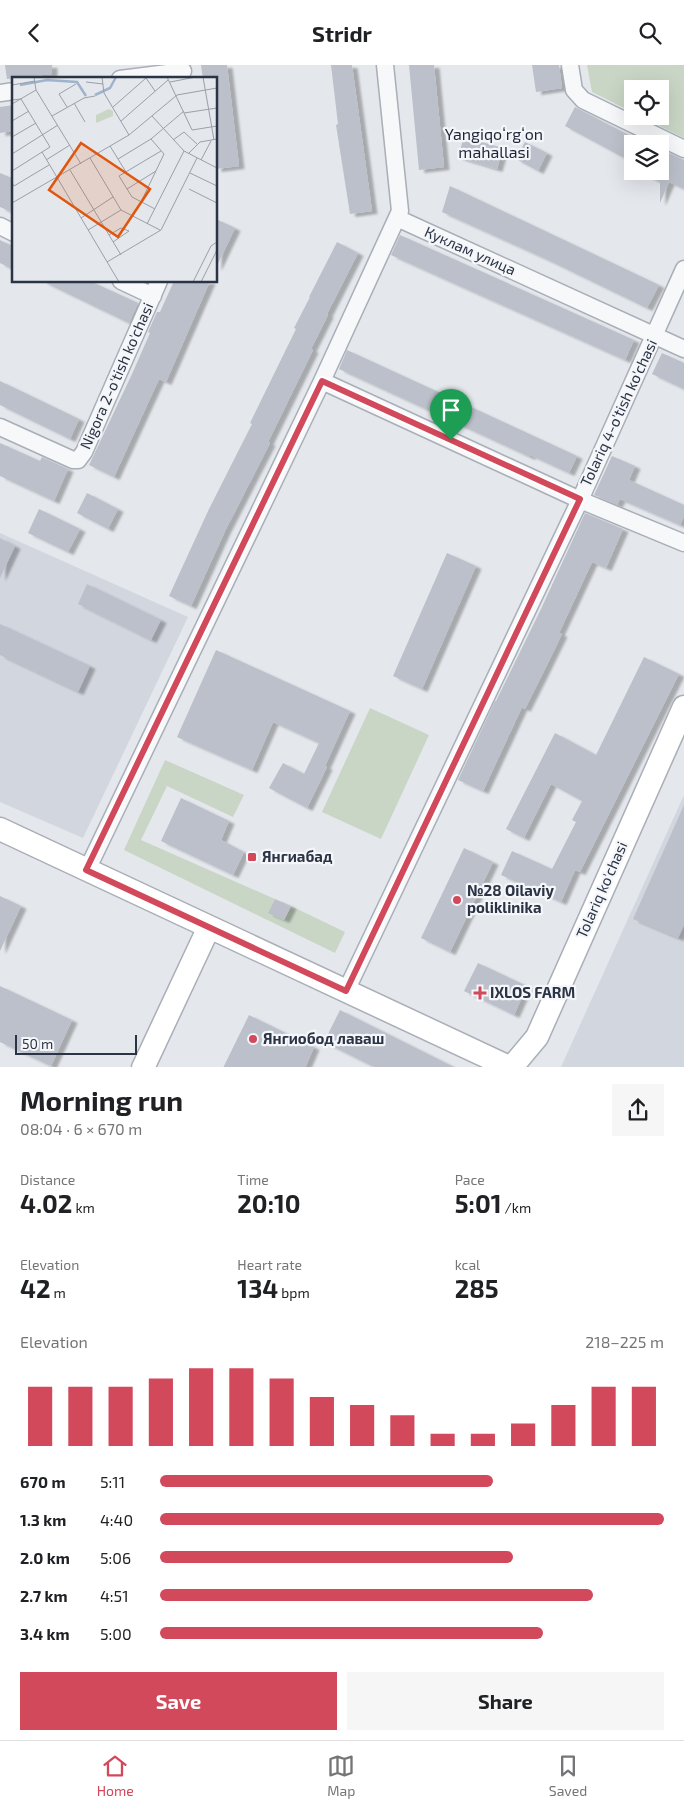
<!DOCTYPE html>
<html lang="en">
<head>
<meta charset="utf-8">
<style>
	:root { --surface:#fff; --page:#f6f6f6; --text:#202124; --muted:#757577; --line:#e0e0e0; --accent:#d1495b }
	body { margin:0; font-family:"Exo 2",sans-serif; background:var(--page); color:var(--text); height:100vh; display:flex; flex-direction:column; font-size:19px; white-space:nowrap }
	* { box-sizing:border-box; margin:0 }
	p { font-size:16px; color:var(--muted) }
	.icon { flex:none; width:28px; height:28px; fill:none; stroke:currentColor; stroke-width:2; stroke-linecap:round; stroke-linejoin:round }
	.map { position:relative; height:1002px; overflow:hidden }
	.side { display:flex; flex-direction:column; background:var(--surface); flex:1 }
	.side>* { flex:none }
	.buttons { position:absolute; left:624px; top:15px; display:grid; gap:10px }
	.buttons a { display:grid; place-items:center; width:45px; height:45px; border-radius:0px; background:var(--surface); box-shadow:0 5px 20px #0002; font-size:25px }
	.scale { position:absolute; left:15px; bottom:12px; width:122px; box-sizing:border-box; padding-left:5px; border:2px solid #2b3445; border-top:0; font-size:14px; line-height:18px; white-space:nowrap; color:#2b3445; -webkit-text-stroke:4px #f4f6f9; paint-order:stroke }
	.pin { position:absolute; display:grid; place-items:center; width:42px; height:42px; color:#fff; margin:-51px -21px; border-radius:50% 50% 50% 0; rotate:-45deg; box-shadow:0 0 5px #0007 }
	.pin .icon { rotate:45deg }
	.round { display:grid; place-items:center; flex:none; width:52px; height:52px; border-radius:0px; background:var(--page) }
	.headline { display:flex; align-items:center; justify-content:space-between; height:85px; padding:0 20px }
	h1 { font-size:28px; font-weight:700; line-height:38px }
	.stats { display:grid; grid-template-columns:repeat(3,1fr); gap:8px; height:85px; padding:5px 20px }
	.stats div { display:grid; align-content:center }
	.stats b { font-size:25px; font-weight:700 }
	.stats small { font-size:14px; font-weight:400 }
	.stats p { font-size:14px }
	.chart { height:140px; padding:10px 20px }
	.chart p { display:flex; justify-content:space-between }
	.chart svg { width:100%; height:90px; margin-top:5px; stroke:var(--accent); stroke-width:6 }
	.action { display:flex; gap:10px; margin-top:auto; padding:10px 20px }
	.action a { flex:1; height:58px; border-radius:0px; background:var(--accent); color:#fff; font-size:20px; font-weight:700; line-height:58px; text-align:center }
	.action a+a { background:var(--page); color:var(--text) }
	ul { padding:0 20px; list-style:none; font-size:16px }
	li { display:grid; grid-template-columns:80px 60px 1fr; align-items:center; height:38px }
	li i { height:12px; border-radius:6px; background:var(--accent) }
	header { display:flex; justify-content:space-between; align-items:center; height:65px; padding:0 20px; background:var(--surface); font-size:22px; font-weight:700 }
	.dock { display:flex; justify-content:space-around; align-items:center; height:70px; border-top:1px solid var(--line); background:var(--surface); font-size:14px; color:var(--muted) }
	.dock a { display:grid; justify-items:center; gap:2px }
	.dock .active { color:var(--accent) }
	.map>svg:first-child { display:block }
	.built { fill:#d2d6de }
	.green { fill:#c9d6c5 }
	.building { fill:#bbc0ca; filter:url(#shadow) }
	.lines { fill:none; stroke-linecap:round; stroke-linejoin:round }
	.street-casing { stroke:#a9aeb7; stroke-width:19 }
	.secondary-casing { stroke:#a9aeb7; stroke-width:25 }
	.street { stroke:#f7f8fa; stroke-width:16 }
	.secondary { stroke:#fff; stroke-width:22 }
	.route-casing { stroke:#fff; stroke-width:10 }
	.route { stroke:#d1495b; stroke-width:6 }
	.poi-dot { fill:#d1495b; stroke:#f4f6f9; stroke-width:2 }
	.labels { text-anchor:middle; stroke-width:4.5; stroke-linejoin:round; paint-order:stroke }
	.street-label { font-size:15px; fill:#2b3445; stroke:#f4f6f9 }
	.poi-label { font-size:15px; font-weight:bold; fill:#2b3445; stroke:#f4f6f9; text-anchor:start }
	.neighbourhood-label { font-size:16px; fill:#1d2536; stroke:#f4f6f9 }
	.inset-river { fill:none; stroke:#9fb4cc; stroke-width:2.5 }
	.inset-road { fill:none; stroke:#9a9fa9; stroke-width:1 }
	.view { fill:#df570f; fill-opacity:0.15; stroke:#df570f; stroke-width:2.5 }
	.inset-edge { fill:none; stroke:#2b3445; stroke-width:2.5 }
</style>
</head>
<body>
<header><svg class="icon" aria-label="back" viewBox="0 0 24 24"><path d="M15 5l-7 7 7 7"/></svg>Stridr<svg class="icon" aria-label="search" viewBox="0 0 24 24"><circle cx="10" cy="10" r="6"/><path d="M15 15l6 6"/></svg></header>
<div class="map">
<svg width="684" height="1003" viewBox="0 0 684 1003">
	<defs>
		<filter id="shadow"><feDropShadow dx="5.5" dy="3" stdDeviation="1" flood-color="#0004"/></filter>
	</defs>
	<rect width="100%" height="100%" fill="#e4e7ec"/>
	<path class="built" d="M 0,468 L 188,552 L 83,773 L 0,737 Z
		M 684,730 L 684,1002 L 563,1003 L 561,1002 Z"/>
	<path class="green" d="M 587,0 L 684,0 L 684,73 L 640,51 L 660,51 L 660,24 L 632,24 L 632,47 L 592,27 Z
		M 370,643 L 429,670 L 381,774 L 322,747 Z
		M 165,695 L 244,730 L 233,752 L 167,721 L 141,775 L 275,834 L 269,847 L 284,855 L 291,841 L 345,867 L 335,888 L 124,785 Z"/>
	<path class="building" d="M 5,0 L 52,0 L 52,9 L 7,14 Z
		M 201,0 L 227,0 L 239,101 L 216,104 L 216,14 L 203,14 Z
		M 331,0 L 352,0 L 372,146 L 350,149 L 336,60 L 338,59 Z
		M 409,0 L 434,0 L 444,102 L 419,105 Z
		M 532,0 L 559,0 L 562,23 L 536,27 Z
		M 14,40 L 14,66 L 0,68 L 0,42 Z
		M 575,42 L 632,72 L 632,97 L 565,61 Z
		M 464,72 L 503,83 L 497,104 L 458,92 Z
		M 525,77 L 547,88 L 538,106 L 516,94 Z
		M 660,84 L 684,95 L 684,124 L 669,117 L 660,138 L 660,117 L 637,106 L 660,106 Z
		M 0,108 L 14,114 L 14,148 L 0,142 Z
		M 450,121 L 659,220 L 647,243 L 546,194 L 442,147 Z
		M 216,154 L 235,163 L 216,203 Z
		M 400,170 L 634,275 L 625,295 L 391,190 Z
		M 0,175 L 14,182 L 14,205 L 0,198 Z
		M 337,177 L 358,188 L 327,249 L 328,250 L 311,284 L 313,285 L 268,377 L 270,378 L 225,466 L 191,541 L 169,531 L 209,444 L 252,359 L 250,358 L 296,264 L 294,263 L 310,232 L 309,232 Z
		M 42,216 L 90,216 L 138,238 L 129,258 Z
		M 174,216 L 210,216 L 166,317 L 159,314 L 114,412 L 89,400 L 132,309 L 150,268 L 148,267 L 157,247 L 160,247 Z
		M 347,285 L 577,391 L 569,408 L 530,390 L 530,392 L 339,304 Z
		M 662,288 L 684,298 L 684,324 L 652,309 Z
		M 0,316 L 79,354 L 70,374 L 0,340 Z
		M 0,378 L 40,396 L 42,392 L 68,404 L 54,436 L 0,411 Z
		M 612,391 L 635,401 L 629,415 L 684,440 L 684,451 L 680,460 L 620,434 L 617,440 L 594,430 Z
		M 87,428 L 118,444 L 108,464 L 77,448 Z
		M 39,444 L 80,464 L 68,487 L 28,468 Z
		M 585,448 L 623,464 L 606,503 L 592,497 L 559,568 L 562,569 L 543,608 L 525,644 L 522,642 L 483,726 L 458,715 L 495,636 L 496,636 L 541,544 Z
		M 0,473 L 15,481 L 0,513 Z
		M 447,488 L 476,501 L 422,624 L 393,611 Z
		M 87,519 L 161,555 L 151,575 L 78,539 Z
		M 0,559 L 90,601 L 78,627 L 0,590 Z
		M 216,585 L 350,646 L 325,701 L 327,702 L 307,743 L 269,723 L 283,698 L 304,709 L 319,678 L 273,657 L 252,705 L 177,672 Z
		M 644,592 L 679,609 L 580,807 L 575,805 L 561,837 L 501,810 L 512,786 L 552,804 L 576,757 L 572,755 L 582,736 L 551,719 L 524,773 L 506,764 L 555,668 L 596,690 Z
		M 181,733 L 229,756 L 221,775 L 244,787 L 233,810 L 161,776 Z
		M 684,740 L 684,860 L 678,873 L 633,854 Z
		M 464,783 L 493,797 L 450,887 L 421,873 Z
		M 0,831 L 21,841 L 0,886 Z
		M 275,834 L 291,841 L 284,855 L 268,848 Z
		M 478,898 L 527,921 L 514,950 L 464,926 Z
		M 0,921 L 72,955 L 51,1001 L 0,977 Z
		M 340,945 L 456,1003 L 376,1003 L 324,977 Z
		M 249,950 L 314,982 L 305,1003 L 223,1003 Z"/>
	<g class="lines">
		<g class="street-casing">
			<path id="street" d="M 570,0 L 574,25 L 583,35 L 684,84
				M 120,14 L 183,6
				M 0,28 L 14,26
				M 397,153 L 684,284
				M 0,161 L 14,168
				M 121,216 L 153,231
				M 322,316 L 580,435 L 684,478
				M 0,362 L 73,395 L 78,395 L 84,387 L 159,216
				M 87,805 L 322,316 L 400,146 L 385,0
				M 346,926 L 580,435 L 684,204"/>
		</g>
		<g class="secondary-casing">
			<path id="secondary" d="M 0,764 L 511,1003 L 537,972 L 684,642
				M 143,1003 L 209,862"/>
		</g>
		<use href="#street" class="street"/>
		<use href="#secondary" class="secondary"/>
	</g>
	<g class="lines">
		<g class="route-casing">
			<path id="route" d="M 322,316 L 580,434 L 346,926 L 86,805 Z"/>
		</g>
		<use href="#route" class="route"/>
	</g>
	<g class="poi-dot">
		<rect x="247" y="787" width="10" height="10" rx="2.5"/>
		<circle cx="457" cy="835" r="5"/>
		<path d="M477.5 920.5h5v5h5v5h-5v5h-5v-5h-5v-5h5z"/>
		<circle cx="253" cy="974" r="5"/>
	</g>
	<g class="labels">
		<g class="street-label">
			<text transform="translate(470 186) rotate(24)" y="5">Куклам улица</text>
			<text transform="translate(117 311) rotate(-66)" y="5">Nigora 2-o'tish ko'chasi</text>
			<text transform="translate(619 348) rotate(-65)" y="5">Tolariq 4-o'tish ko'chasi</text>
			<text transform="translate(602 825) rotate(-66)" y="5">Tolariq ko'chasi</text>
		</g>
		<g class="poi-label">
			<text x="262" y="797">Янгиабад</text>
			<text x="467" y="831">№28 Oilaviy<tspan x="467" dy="17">poliklinika</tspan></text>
			<text x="490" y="933">IXLOS FARM</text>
			<text x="263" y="979">Янгиобод лаваш</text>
		</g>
		<g class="neighbourhood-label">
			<text x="494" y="75">Yangiqoʻrgʻon<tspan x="494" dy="18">mahallasi</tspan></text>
		</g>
	</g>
	<g transform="translate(12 12)">
		<rect width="205" height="205" fill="#e4e7ec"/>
		<path d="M 97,32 L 101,34 L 101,39 L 84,46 L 84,38 Z" fill="#c9d6c5"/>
		<path class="inset-river" d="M 8,8 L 35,3 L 65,5 L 74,19M 83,18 L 98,11 L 104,0"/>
		<path class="inset-road" d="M 22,0 L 24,13 L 69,87M 90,0 L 92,16 L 117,58M 155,0 L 180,53 L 205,49M 191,0 L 202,63M 134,1 L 143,14M 74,5 L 91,7M 158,5 L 184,0M 0,8 L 23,4M 0,23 L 9,22 L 38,70 L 0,94M 62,26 L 73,45M 0,27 L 24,13M 55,30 L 47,17 L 64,7M 101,30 L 134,1M 172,36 L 205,31M 40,39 L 72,21 L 83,19M 140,39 L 172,74 L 205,91M 0,44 L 17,34M 109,44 L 156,3M 0,60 L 24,46M 161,63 L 172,55 L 185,67M 98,69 L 114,95M 30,75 L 107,205M 0,77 L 46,48M 176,77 L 188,65 L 205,62M 78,81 L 109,133 L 148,153M 106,82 L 139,62 L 172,34M 34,83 L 58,68M 189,83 L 199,64M 58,93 L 109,178M 178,96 L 205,109M 0,106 L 2,109 L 37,88M 115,112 L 144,94M 177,112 L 205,126M 129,125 L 152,77 L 139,62M 0,126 L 117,58 L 165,18 L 205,11M 143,132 L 120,120 L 107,99 L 149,74M 69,141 L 101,120M 135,147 L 172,74M 76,153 L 109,133M 97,158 L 109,151 L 117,154 L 101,165M 95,185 L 149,153 L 185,81M 181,205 L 199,169 L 205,165M 189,205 L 205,173"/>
		<path class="view" d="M 69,66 L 138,112 L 106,160 L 37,113 Z"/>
		<rect width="205" height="205" class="inset-edge"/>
	</g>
</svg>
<div class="buttons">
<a><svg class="icon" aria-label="locate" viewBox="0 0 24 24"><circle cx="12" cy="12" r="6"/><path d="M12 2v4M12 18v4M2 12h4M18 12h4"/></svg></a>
<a><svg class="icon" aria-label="layers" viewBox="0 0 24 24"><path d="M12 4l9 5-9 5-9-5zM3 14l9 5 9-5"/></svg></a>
</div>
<div class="scale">50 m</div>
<div class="pin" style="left:451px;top:375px;background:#1e9e55"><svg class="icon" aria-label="arrive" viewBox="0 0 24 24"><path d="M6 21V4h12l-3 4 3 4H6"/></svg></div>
</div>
<section class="side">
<div class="headline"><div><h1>Morning run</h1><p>08:04 · 6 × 670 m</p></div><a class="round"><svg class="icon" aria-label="share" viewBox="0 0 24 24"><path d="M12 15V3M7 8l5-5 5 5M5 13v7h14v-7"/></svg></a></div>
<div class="stats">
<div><p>Distance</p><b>4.02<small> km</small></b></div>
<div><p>Time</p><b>20:10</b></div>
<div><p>Pace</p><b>5:01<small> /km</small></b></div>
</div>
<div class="stats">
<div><p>Elevation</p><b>42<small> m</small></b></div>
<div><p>Heart rate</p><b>134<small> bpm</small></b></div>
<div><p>kcal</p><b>285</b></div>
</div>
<div class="chart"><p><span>Elevation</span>218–225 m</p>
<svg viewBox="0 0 160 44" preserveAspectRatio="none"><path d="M5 44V15M15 44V15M25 44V15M35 44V11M45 44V6M55 44V6M65 44V11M75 44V20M85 44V24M95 44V29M105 44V38M115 44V38M125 44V33M135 44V24M145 44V15M155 44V15"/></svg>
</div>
<ul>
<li><b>670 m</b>5:11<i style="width:66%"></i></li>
<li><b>1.3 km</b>4:40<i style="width:100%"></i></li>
<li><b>2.0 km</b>5:06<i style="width:70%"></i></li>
<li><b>2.7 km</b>4:51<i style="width:86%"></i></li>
<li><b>3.4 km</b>5:00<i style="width:76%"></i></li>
</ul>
<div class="action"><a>Save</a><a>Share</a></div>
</section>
<nav class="dock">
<a class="active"><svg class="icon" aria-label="home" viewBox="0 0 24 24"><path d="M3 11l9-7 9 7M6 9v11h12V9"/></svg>Home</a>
<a><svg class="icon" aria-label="map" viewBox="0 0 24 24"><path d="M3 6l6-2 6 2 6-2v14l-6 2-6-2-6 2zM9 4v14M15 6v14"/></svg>Map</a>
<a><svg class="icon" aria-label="saved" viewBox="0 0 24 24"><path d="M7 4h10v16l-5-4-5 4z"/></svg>Saved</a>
</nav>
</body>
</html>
